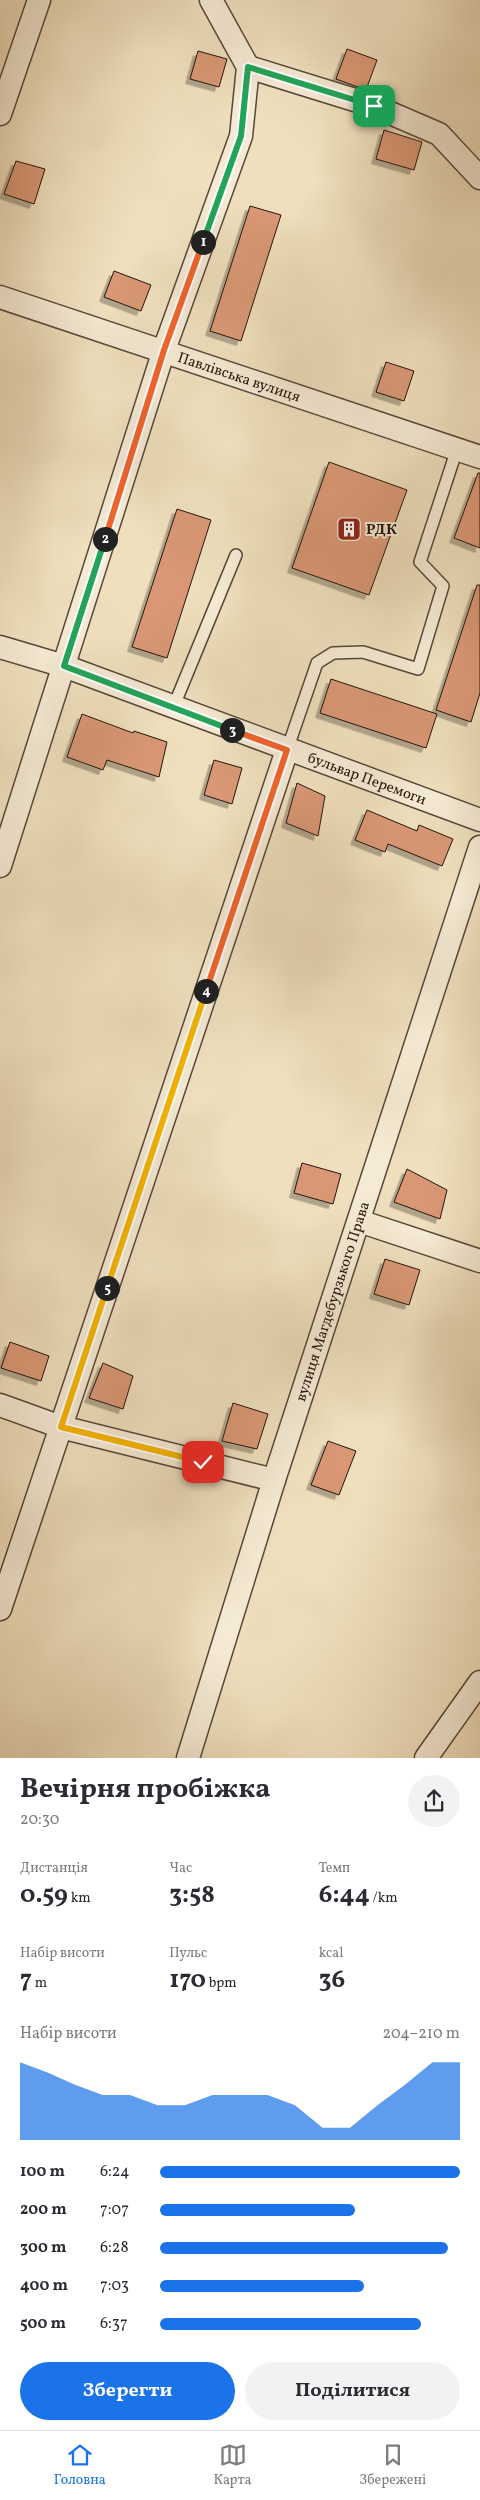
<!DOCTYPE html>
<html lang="uk">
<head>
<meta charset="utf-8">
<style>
	:root { --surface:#fff; --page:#f2f2f3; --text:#2b2b33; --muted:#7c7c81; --line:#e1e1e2; --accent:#1a73e8 }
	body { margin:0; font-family:Vollkorn,serif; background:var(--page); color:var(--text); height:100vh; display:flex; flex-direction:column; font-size:19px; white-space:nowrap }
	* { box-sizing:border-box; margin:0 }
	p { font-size:16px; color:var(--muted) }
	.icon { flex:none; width:28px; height:28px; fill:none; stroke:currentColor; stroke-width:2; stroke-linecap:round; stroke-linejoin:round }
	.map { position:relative; height:1758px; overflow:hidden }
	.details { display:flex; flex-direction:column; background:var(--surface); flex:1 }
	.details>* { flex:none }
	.pin { position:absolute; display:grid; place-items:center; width:42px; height:42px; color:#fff; margin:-21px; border-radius:10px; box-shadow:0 2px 8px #0006 }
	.km { position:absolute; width:25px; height:25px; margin:-12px; border-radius:50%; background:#222; color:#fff; font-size:14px; line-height:25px; text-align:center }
	.round { display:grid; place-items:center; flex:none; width:52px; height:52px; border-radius:26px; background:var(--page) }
	.overview { display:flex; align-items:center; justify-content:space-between; height:85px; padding:0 20px }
	h1 { font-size:28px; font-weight:700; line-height:38px }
	.metrics { display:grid; grid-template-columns:repeat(3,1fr); gap:8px; height:85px; padding:5px 20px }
	.metrics div { display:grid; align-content:center }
	.metrics b { font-size:25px; font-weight:700 }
	.metrics small { font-size:14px; font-weight:400 }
	.metrics p { font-size:14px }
	.chart { height:140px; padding:10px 20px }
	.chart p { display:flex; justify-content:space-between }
	.chart svg { width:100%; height:90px; margin-top:5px; fill:var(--accent); opacity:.7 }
	.primary-button { display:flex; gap:10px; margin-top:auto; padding:10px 20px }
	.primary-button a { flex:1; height:58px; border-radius:30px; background:var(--accent); color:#fff; font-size:20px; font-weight:700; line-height:58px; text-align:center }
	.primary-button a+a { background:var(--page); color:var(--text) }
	ul { padding:0 20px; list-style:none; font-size:16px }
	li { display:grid; grid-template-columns:80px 60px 1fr; align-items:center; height:38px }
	li i { height:12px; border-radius:6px; background:var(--accent) }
	.dock { display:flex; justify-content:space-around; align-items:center; height:70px; border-top:1px solid var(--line); background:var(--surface); font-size:14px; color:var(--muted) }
	.dock a { display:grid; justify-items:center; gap:2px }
	.dock .on { color:var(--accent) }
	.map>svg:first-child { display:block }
	.building { fill:#d99774; stroke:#24150e; filter:url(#shadow) }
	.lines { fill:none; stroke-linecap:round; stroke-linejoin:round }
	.lane-casing { stroke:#57483a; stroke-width:14 }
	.street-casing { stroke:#57483a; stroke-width:25 }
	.lane { stroke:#f5ead4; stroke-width:11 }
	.street { stroke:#f5ead4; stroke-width:22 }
	.split-1-casing { stroke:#fff; stroke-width:10 }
	.split-2-casing { stroke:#fff; stroke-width:10 }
	.split-3-casing { stroke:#fff; stroke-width:10 }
	.split-4-casing { stroke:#fff; stroke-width:10 }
	.split-5-casing { stroke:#fff; stroke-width:10 }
	.split-6-casing { stroke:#fff; stroke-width:10 }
	.split-1 { stroke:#22a559; stroke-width:6 }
	.split-2 { stroke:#f0652b; stroke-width:6 }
	.split-3 { stroke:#22a559; stroke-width:6 }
	.split-4 { stroke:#f0652b; stroke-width:6 }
	.split-5 { stroke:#f5b400; stroke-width:6 }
	.split-6 { stroke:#f5b400; stroke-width:6 }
	.labels { text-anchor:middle; stroke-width:4; stroke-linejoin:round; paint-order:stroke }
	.street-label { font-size:15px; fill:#24150e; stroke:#f5ead4 }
	.poi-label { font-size:15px; font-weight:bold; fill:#24150e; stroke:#f5ead4; text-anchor:start }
</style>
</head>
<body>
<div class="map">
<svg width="480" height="1758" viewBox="0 0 480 1758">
	<defs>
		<filter id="shadow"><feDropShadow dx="-4.5" dy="4.5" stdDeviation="0" flood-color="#0004"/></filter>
	</defs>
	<rect width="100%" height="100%" fill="#efdfbd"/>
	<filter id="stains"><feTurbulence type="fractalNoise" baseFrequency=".004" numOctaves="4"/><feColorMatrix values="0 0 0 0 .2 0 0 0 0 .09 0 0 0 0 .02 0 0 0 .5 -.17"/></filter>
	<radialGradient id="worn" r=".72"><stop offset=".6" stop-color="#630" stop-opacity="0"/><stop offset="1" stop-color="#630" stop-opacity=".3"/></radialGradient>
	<path class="building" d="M 347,49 L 377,60 L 366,90 L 336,79 Z
		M 198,51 L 227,59 L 219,87 L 190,79 Z
		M 384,130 L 422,142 L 414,170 L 376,159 Z
		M 16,161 L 45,169 L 34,204 L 4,194 Z
		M 250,206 L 281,215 L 241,341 L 210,331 Z
		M 114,271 L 151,285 L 141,311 L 104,297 Z
		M 386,362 L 414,371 L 404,401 L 376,392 Z
		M 329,462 L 407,490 L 369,595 L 292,568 Z
		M 478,473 L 480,473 L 480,548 L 454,538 Z
		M 177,509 L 211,520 L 167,658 L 132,647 Z
		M 477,585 L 480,585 L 480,693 L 471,722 L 436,710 Z
		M 331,679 L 437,714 L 426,748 L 320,713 Z
		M 82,714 L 133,733 L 134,731 L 167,742 L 159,777 L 107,760 L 103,770 L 67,757 Z
		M 214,760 L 242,768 L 232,804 L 204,795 Z
		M 297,783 L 325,796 L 318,836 L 286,823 Z
		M 367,810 L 417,831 L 419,825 L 453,839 L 442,866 L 388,844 L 385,852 L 355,840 Z
		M 302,1163 L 341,1174 L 333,1204 L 294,1193 Z
		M 407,1169 L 447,1190 L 440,1219 L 394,1202 Z
		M 385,1259 L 420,1270 L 409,1305 L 374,1294 Z
		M 10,1342 L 49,1356 L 41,1381 L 1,1368 Z
		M 103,1363 L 133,1376 L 123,1409 L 89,1398 Z
		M 233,1403 L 268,1414 L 257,1449 L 222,1441 Z
		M 328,1441 L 356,1451 L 339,1495 L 311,1485 Z"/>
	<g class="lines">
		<g class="lane-casing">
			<path id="lane" d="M 173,708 L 236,555
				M 287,750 L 317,663 L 333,653 L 363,652 L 418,669 L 443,586 L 420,562 L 457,449"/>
		</g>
		<g class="street-casing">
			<g id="street">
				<path d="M 248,67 L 374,106 L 439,134 L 480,178"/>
				<path d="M 0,114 L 39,0"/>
				<path id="s1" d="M 0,297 L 480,457"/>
				<path id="s2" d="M 0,647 L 64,666 L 480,820"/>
				<path d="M 0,866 L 164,350 L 241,136 L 248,67 L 211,0"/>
				<path d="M 359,1221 L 480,1261"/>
				<path d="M 0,1405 L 61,1427 L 274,1480"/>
				<path d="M 0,1609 L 287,750"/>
				<path id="s3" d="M 188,1758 L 274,1480 L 480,847"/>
				<path d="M 426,1758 L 480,1682"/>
			</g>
		</g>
		<use href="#lane" class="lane"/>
		<use href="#street" class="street"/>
	</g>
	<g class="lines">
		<g class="split-1-casing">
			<path id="split-1" d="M 203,242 L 241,136 L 248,67 L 374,106"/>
		</g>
		<g class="split-2-casing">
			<path id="split-2" d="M 105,539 L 164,350 L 203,242"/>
		</g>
		<g class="split-3-casing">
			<path id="split-3" d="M 105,539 L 64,666 L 232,730"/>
		</g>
		<g class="split-4-casing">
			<path id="split-4" d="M 206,991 L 287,750 L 232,730"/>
		</g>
		<g class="split-5-casing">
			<path id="split-5" d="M 107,1288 L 206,991"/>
		</g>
		<g class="split-6-casing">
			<path id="split-6" d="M 107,1288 L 61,1427 L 203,1462"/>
		</g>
		<use href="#split-1" class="split-1"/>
		<use href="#split-2" class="split-2"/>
		<use href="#split-3" class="split-3"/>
		<use href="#split-4" class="split-4"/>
		<use href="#split-5" class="split-5"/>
		<use href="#split-6" class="split-6"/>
	</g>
	<defs>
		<g id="building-square" transform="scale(1.25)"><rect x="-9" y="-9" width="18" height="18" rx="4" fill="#8f2418" stroke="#f5ead4"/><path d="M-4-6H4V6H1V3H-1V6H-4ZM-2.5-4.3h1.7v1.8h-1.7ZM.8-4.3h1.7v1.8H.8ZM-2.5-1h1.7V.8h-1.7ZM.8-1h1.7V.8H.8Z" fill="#fff"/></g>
	</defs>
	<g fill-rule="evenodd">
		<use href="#building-square" x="349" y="529"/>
	</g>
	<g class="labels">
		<g class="street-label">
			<text dy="5" stroke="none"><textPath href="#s1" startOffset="252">Павлівська вулиця</textPath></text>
			<text dy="5" stroke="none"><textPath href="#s2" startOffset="390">бульвар Перемоги</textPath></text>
			<text dy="5" stroke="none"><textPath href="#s3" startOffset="479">вулиця Магдебурзького Права</textPath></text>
		</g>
		<g class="poi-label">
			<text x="366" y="534">РДК</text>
		</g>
	</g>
	<rect width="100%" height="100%" filter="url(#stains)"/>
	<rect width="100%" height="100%" fill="url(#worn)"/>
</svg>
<div class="pin" style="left:374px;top:106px;background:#1e9e55"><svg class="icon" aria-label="arrive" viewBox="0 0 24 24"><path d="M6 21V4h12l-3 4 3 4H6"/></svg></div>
<div class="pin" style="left:203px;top:1462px;background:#d93025"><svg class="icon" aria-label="check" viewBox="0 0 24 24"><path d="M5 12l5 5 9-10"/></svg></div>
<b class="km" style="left:203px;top:242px">1</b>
<b class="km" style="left:105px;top:539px">2</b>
<b class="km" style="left:232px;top:730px">3</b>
<b class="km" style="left:206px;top:991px">4</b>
<b class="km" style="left:107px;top:1288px">5</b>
</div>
<section class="details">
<div class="overview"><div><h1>Вечірня пробіжка</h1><p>20:30</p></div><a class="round"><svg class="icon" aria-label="share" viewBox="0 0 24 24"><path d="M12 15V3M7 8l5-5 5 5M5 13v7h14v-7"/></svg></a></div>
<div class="metrics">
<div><p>Дистанція</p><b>0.59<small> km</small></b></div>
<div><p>Час</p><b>3:58</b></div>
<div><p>Темп</p><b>6:44<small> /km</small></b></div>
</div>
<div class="metrics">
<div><p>Набір висоти</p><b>7<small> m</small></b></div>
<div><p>Пульс</p><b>170<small> bpm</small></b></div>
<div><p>kcal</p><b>36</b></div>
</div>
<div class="chart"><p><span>Набір висоти</span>204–210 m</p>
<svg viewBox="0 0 160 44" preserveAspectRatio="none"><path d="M0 44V6L10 11L20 17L30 22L40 22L50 27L60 27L70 22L80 22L90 22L100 27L110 38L120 38L130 27L140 17L150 6L160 6V44z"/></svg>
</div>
<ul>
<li><b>100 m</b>6:24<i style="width:100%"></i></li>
<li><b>200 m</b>7:07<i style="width:65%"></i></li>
<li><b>300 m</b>6:28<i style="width:96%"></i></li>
<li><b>400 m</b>7:03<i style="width:68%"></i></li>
<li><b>500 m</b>6:37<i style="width:87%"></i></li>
</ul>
<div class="primary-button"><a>Зберегти</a><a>Поділитися</a></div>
</section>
<nav class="dock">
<a class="on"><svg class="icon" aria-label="home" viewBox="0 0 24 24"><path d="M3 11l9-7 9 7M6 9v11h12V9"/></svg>Головна</a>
<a><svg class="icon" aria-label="map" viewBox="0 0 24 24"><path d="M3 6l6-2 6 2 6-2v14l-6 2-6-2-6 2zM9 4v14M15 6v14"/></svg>Карта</a>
<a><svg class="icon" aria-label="saved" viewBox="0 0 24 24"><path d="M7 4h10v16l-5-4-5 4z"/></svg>Збережені</a>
</nav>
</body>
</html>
